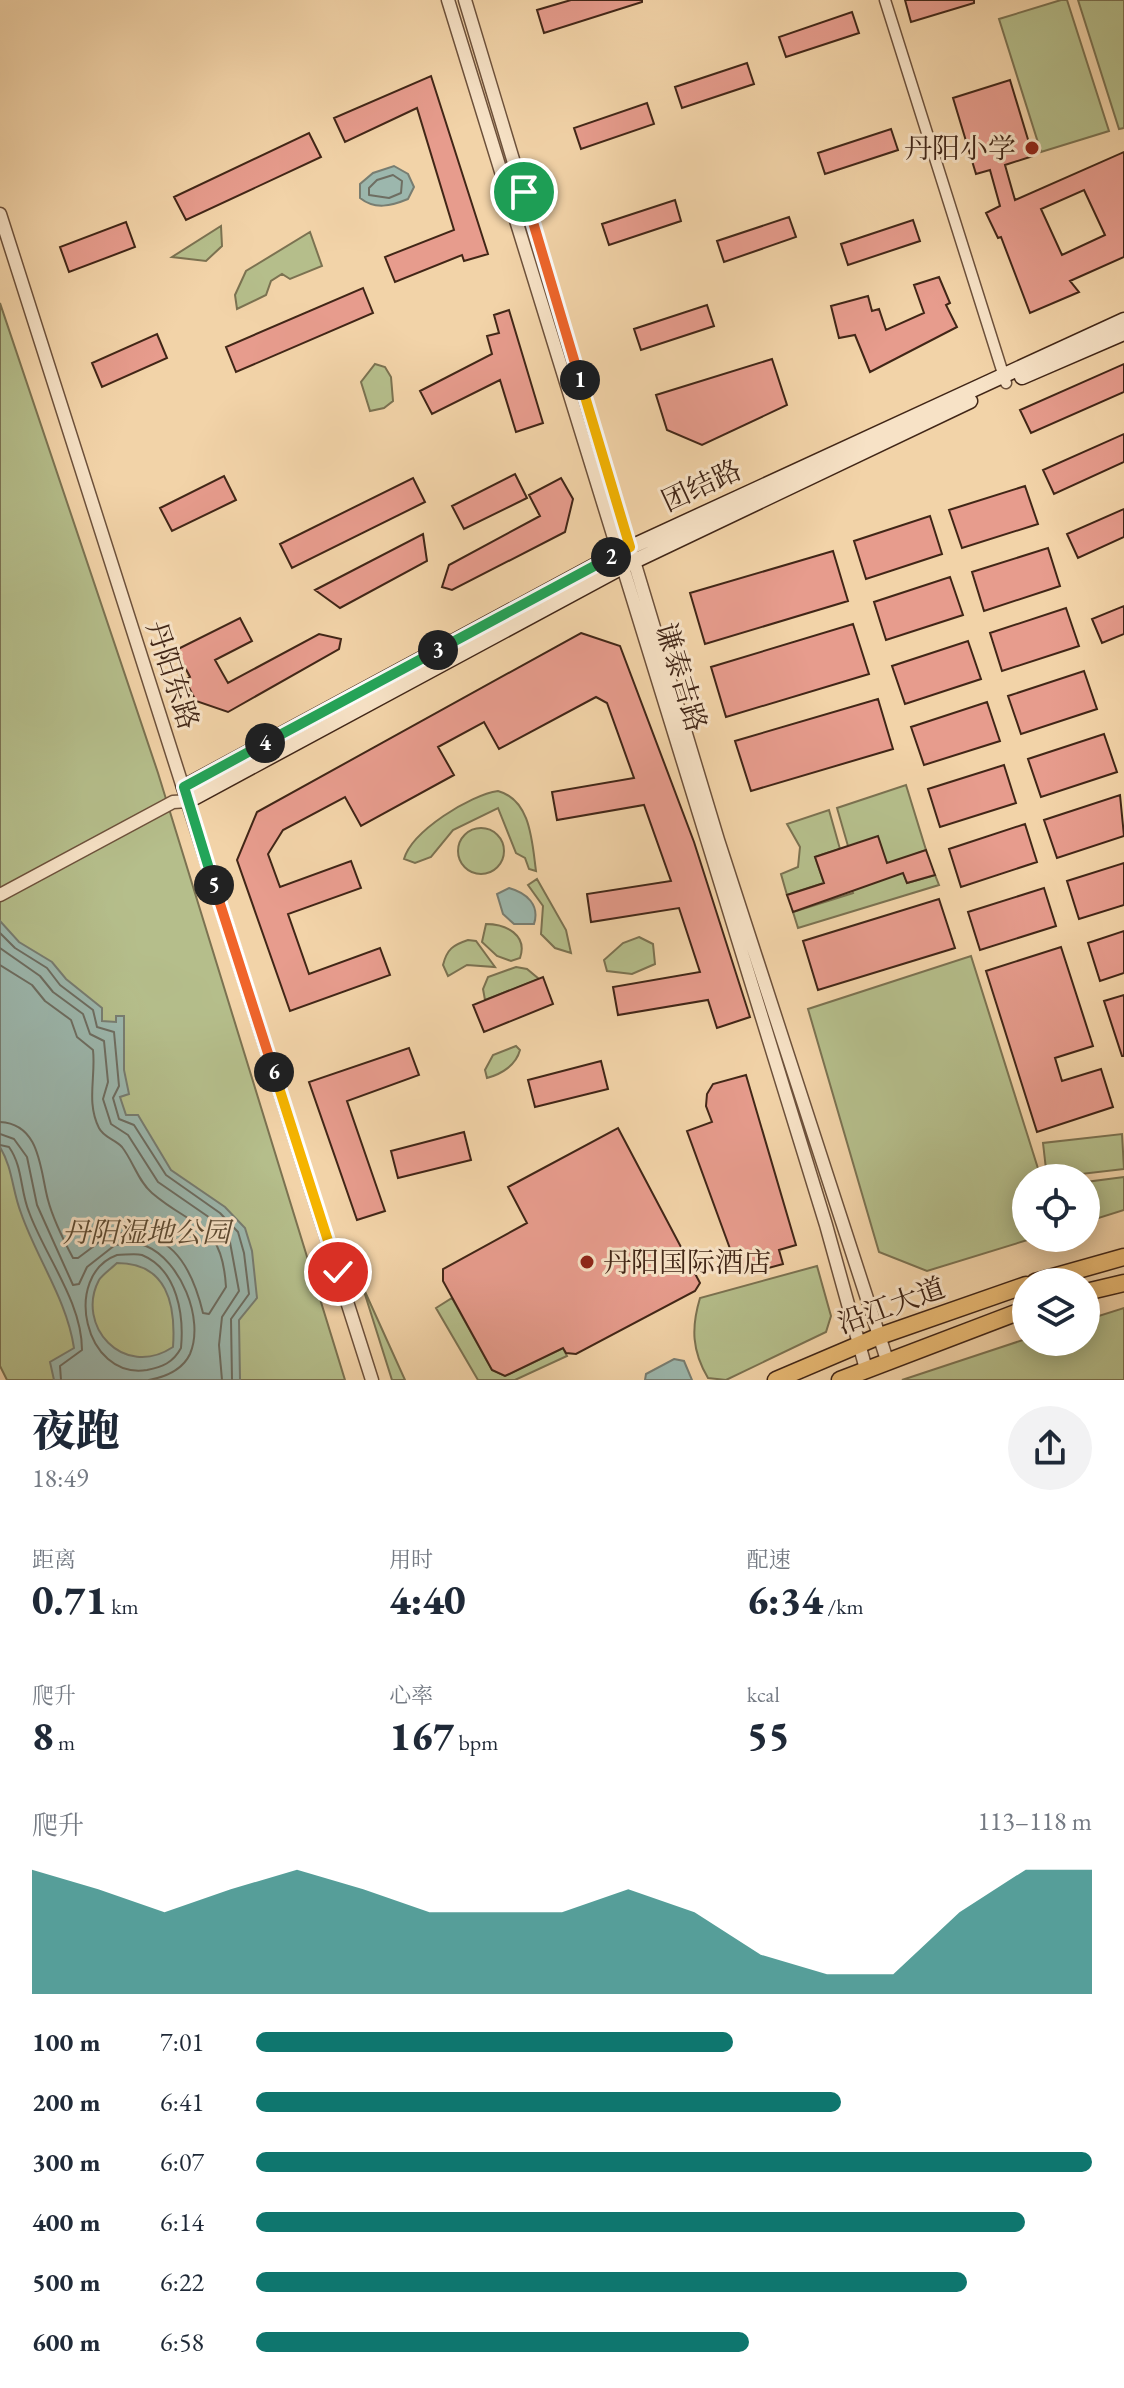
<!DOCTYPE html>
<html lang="zh">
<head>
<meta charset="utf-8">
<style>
	:root { --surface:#fff; --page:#f2f2f3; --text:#1f2937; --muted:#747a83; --accent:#0f766e }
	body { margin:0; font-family:"EB Garamond","Noto Serif SC",serif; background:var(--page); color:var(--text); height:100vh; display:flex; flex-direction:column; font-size:30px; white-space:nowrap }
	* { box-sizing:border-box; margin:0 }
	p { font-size:26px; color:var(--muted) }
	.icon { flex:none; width:44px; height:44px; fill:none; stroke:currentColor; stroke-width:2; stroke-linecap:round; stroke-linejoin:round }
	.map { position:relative; height:1380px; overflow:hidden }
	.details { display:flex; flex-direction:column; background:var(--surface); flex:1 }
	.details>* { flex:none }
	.tools { position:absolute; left:1012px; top:1164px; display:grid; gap:16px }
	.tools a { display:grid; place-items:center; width:88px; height:88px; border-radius:50%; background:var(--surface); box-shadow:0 4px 20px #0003; font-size:40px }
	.pin { position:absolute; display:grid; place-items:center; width:68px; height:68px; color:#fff; margin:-34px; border:4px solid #fff; border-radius:50%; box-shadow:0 2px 8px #0007 }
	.km { position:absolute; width:40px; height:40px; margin:-20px; border-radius:50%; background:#222; color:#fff; font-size:22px; line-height:40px; text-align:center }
	.round { display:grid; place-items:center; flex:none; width:84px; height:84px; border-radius:42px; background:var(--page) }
	.overview { display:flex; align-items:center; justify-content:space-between; height:136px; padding:0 32px }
	h1 { font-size:44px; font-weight:800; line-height:60px }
	.figures { display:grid; grid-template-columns:repeat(3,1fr); gap:12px; height:136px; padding:8px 32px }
	.figures div { display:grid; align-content:center }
	.figures b { font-size:40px; font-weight:800 }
	.figures small { font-size:22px; font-weight:400 }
	.figures p { font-size:22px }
	.chart { height:224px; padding:16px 32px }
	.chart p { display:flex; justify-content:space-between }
	.chart svg { width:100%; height:144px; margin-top:8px; fill:var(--accent); opacity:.7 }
	ul { padding:0 32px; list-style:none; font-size:26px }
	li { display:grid; grid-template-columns:128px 96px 1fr; align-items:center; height:60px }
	li i { height:20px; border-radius:10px; background:var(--accent) }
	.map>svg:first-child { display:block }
	.green { fill:#b5be8b; stroke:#7b7251; stroke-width:2 }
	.water { fill:#9cb7ad; stroke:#787d71; stroke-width:2; fill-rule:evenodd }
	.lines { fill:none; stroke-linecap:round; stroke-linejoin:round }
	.shore { stroke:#6e6e62; stroke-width:2 }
	.building { fill:#e79c8d; stroke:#412617; stroke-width:2; fill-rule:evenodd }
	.minor-casing { stroke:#6d513b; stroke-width:13 }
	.tertiary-casing { stroke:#6d513b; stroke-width:15 }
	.secondary-casing { stroke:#412617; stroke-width:17 }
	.primary-casing { stroke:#412617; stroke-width:19 }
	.minor { stroke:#f7e2c6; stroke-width:10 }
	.tertiary { stroke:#f7e2c6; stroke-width:12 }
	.secondary { stroke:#f7e2c6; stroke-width:14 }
	.primary { stroke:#e9ba74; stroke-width:16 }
	.split-1-casing { stroke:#fff; stroke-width:16 }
	.split-2-casing { stroke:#fff; stroke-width:16 }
	.split-3-casing { stroke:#fff; stroke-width:16 }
	.split-4-casing { stroke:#fff; stroke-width:16 }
	.split-5-casing { stroke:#fff; stroke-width:16 }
	.split-6-casing { stroke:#fff; stroke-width:16 }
	.split-7-casing { stroke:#fff; stroke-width:16 }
	.split-1 { stroke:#f0652b; stroke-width:10 }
	.split-2 { stroke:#f5b400; stroke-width:10 }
	.split-3 { stroke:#22a559; stroke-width:10 }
	.split-4 { stroke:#22a559; stroke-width:10 }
	.split-5 { stroke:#22a559; stroke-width:10 }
	.split-6 { stroke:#f0652b; stroke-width:10 }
	.split-7 { stroke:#f5b400; stroke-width:10 }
	.poi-dot { fill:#8f2418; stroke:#f7e2c6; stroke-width:3 }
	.labels { text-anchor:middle; stroke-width:6; stroke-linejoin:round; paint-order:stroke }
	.poi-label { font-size:28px; fill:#412617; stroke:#f7e2c6; text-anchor:end }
	.street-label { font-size:28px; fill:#412617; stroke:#f7e2c6 }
	.park-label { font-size:28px; font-style:italic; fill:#5e4c34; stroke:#f7e2c6 }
</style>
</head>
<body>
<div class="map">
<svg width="1124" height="1380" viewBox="0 0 1124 1380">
	<rect width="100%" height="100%" fill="#f2d3a8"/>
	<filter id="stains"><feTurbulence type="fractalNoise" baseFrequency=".0025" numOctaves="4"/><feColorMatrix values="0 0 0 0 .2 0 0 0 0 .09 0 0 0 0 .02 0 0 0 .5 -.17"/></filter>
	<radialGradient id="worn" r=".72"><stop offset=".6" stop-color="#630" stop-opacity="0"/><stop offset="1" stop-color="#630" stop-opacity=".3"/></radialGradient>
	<path class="green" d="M 1061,0 L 1067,0 L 1109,131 L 1041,152 L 999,19 Z
		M 1078,0 L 1124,0 L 1124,128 L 1119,129 Z
		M 221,226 L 222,246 L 206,261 L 172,257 Z
		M 310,232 L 322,266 L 290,279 L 282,274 L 271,281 L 266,295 L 237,309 L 235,295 L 246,271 Z
		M 0,303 L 158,773 L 345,1380 L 7,1380 L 0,1366 Z
		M 375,364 L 385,367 L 391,377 L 393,401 L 384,408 L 370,411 L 361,382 Z
		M 906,785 L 926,850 L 899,860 L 907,883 L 935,875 L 939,885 L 798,928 L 793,912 L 853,893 L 845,868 L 848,846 L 837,808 Z
		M 498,791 C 531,800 532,842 536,871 L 529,869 L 525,858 L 516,853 L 498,808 L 453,830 L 431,857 L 415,863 L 404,859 C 412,831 470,795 498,791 Z
		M 829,810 L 840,849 L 815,857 L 824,883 L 787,895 L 781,874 L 798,867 L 800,847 L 787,824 Z
		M458 851a23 23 0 1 1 46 0a23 23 0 1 1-46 0Z
		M 537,879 L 566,930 L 571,953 L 555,948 L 541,934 L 543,906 L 528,885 Z
		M 486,924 C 506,924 528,935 520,958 L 511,961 L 497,956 L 482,942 Z
		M 639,937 L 653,944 L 655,964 L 632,974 L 607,971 L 604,960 L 623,943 Z
		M 468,940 L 476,941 L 495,967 L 467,965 L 448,976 L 443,965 C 447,949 453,945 468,940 Z
		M 971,956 L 1041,1178 L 1026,1178 L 1026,1238 L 1034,1238 L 927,1271 L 879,1252 L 808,1009 Z
		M 516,967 L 527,969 L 539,979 L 485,1000 L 483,989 L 488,977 Z
		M 516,1046 L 520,1050 C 516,1065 502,1074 487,1078 L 485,1070 L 493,1055 Z
		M 1122,1134 L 1124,1169 L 1047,1178 L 1043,1143 Z
		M 1124,1177 L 1124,1210 L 1086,1222 L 1086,1182 Z
		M 817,1266 L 831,1316 L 826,1332 L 726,1380 L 708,1378 C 692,1351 691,1328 700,1298 Z
		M 362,1285 L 405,1380 L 392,1380 Z
		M 452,1298 L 492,1370 L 505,1376 L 563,1348 L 567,1356 L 515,1380 L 478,1380 L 436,1308 Z
		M 1124,1308 L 1124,1380 L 902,1380 L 1026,1339 L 1086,1342 L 1086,1320 Z"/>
	<path class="water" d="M 394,166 L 408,174 L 414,187 L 408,199 C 391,206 375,210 360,198 L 360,184 L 373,173 Z
		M 509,888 C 527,893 540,905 534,924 L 514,924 L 503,914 L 497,894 Z
		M 0,921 L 19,942 L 52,962 L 66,979 L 102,1008 L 102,1021 L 116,1022 L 116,1016 L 124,1016 L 124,1070 L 129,1094 L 120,1097 L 126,1115 L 138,1115 L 171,1170 L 225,1207 L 245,1228 L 252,1251 L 257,1298 L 239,1320 L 240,1380 L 54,1380 L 50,1362 L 74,1348 C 67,1300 37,1259 21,1213 C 12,1190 13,1169 0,1147 ZM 117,1263 C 167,1263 176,1304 173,1347 C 123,1380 75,1325 99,1280 C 103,1274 112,1268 117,1263 Z
		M 674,1359 L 684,1361 L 692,1380 L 645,1380 L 646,1374 Z"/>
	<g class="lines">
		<path class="shore" d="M 393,175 L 402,181 L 401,193 L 389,198 L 369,195 L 369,188 L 377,180 Z
			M 0,933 L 15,948 L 47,968 L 60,985 L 93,1010 L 97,1027 L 114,1032 L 119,1086 L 113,1098 L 119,1119 L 134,1125 L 166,1175 L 220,1213 L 238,1232 L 244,1253 L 249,1294 L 231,1319 L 232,1380
			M 0,948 L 40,976 L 53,992 L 83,1014 L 90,1034 L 104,1041 L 108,1082 L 103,1099 L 111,1124 L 128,1135 L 158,1182 L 213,1220 L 229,1237 L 239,1291 L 222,1317 L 219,1345 L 222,1380
			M 0,965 L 32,985 L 45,1001 L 71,1020 L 77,1037 L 93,1050 C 96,1077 86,1102 99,1128 C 104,1138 115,1139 122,1147 C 133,1161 138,1181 152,1193 C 194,1229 222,1221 226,1287 L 209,1314 L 203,1313 C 191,1263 168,1225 110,1234 L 78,1258 L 73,1258 C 64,1241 53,1219 48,1200 C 40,1171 41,1124 0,1122
			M 0,1134 L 14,1139 L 27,1157 L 37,1205 L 73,1285 L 79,1284 L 87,1267 L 115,1245 C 124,1244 137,1242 146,1246 C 180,1260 205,1319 190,1354 C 182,1371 165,1377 149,1380
			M 0,1145 L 9,1147 C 23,1167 20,1190 29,1212 C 45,1256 82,1302 82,1350 L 60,1366 L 61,1380
			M 117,1255 C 125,1255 135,1253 142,1255 C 178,1270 184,1316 181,1348 C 173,1363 162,1367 147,1370 C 84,1380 62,1275 117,1255 Z"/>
	</g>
	<path class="building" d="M 571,0 L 642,0 L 642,2 L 544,33 L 537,10 Z
		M 905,0 L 974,0 L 974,3 L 911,22 Z
		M 852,12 L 859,33 L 786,57 L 779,37 Z
		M 747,63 L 754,84 L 682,108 L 675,87 Z
		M 431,76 L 488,254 L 464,261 L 462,255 L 395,282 L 385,257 L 454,230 L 417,108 L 345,142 L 334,118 Z
		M 1010,80 L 1033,156 L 1005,165 L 1015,200 L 1124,152 L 1124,257 L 1070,281 L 1079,292 L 1030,313 L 1001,237 L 998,238 L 986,213 L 1000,206 L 990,170 L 976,174 L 953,98 ZM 1084,190 L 1105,235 L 1062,255 L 1041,209 Z
		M 647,103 L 654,124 L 581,149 L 574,128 Z
		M 891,129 L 898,150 L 825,174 L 818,153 Z
		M 309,133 L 321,157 L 186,220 L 174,197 Z
		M 675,200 L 681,221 L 609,245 L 602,224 Z
		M 789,217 L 796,237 L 724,262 L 717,241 Z
		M 913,220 L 920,241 L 848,265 L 841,244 Z
		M 126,222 L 135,247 L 69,272 L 60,247 Z
		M 939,277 L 950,303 L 946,305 L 957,327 L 870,372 L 855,335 L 839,338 L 831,306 L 868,296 L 872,311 L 879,309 L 886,330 L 924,313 L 914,285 Z
		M 363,288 L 373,313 L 236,372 L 226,347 Z
		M 707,305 L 714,326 L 641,350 L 634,329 Z
		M 509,310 L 543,423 L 516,432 L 500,380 L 432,414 L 420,391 L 492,354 L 487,336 L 499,333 L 494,315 Z
		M 157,334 L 167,358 L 102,387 L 92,363 Z
		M 772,359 L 787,405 L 702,445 L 667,430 L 656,395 Z
		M 1124,364 L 1124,392 L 1031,433 L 1020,410 Z
		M 1124,434 L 1124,462 L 1054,494 L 1043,470 Z
		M 515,474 L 527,498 L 464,529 L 452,506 Z
		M 224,476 L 236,500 L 172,531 L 160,508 Z
		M 413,478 L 425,502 L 292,568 L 280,544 Z
		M 561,478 L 573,499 L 565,532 L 452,590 L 442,587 L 449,565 L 540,516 L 529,495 Z
		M 1025,486 L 1038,524 L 962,548 L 949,510 Z
		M 1124,509 L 1124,537 L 1078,558 L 1067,534 Z
		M 930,516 L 942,554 L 866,579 L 854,541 Z
		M 423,534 L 427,561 L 340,608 L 315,590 Z
		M 1048,548 L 1060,586 L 984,611 L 972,572 Z
		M 833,551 L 848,601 L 705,644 L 690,593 Z
		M 950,577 L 963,615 L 886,640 L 874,602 Z
		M 1124,606 L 1124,634 L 1102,643 L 1092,619 Z
		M 1066,608 L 1079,646 L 1002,671 L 990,633 Z
		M 240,618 L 252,641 L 215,660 L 228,683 L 319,634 L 341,639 L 339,649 L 228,712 L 196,701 L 185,680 L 190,677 L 176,650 Z
		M 853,624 L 869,674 L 726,717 L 711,667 Z
		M 581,633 L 620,646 L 694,842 L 750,1017 L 717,1028 L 708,1000 L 618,1015 L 613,987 L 700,972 L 679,908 L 591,922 L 587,894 L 671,881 L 644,805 L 557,820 L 552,792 L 634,778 L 607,703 L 596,697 L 499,749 L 484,722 L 438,747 L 454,775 L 361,826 L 345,797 L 283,830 L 268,854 L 280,887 L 351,861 L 361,888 L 288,914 L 309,974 L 380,948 L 390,975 L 290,1011 L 237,860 L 257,812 Z
		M 968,641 L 981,679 L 905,704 L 892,666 Z
		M 1084,671 L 1097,709 L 1021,734 L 1008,696 Z
		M 878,699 L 893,749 L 751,791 L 735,741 Z
		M 987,702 L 1000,741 L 924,765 L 911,727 Z
		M 1104,734 L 1117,772 L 1041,797 L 1028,759 Z
		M 1004,765 L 1016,803 L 940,827 L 928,789 Z
		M 1120,795 L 1124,836 L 1057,858 L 1044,820 Z
		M 1025,824 L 1037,862 L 961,887 L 949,849 Z
		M 878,836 L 887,863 L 926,850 L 935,875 L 907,883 L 903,873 L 793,912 L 787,895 L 824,883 L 815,857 Z
		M 1124,863 L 1124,905 L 1079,919 L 1067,881 Z
		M 1044,888 L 1056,926 L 980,950 L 968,912 Z
		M 939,899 L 955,948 L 818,990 L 803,941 Z
		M 1124,931 L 1124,973 L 1100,981 L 1088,943 Z
		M 1061,947 L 1093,1046 L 1055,1058 L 1062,1081 L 1101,1069 L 1113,1107 L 1037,1132 L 986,971 Z
		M 543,977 L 553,1004 L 484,1032 L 473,1005 Z
		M 1124,995 L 1124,1056 L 1122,1056 L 1104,1001 Z
		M 409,1048 L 419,1075 L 347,1101 L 385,1211 L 357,1220 L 309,1082 Z
		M 601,1061 L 608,1089 L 535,1107 L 528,1080 Z
		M 746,1075 L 796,1245 L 779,1250 L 783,1264 L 754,1272 L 736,1265 L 687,1131 L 712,1122 L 706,1106 L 707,1094 L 713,1084 Z
		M 618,1128 L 700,1283 L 695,1291 L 576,1354 L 566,1353 L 563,1348 L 505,1376 L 492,1370 L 443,1281 L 443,1269 L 527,1223 L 508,1187 Z
		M 464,1132 L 471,1160 L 398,1178 L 391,1151 Z"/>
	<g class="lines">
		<g class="minor-casing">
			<path id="minor" d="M 885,0 L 1006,383"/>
		</g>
		<g class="tertiary-casing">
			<path id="tertiary" d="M 448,0 L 826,1225 L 866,1369
				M 465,0 L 718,840 L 887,1360
				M 0,214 L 372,1380
				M 0,895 L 173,802 L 188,801"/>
		</g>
		<g class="secondary-casing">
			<path id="secondary" d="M 1022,377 L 1124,333
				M 184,787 L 618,553 L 1124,320
				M 188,801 L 624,566 L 970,401"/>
		</g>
		<g class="primary-casing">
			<path id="primary" d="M 1035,1282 L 1124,1257
				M 1086,1292 L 1124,1283
				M 776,1380 L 877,1337 L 1026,1285
				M 840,1380 L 1026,1309"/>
		</g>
		<use href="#minor" class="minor"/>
		<use href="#tertiary" class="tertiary"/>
		<use href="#secondary" class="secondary"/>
		<use href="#primary" class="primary"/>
	</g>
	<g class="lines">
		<g class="split-1-casing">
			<path id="split-1" d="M 524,192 L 580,380"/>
		</g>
		<g class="split-2-casing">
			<path id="split-2" d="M 580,380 L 630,547 L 611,557"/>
		</g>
		<g class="split-3-casing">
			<path id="split-3" d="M 438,650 L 611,557"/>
		</g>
		<g class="split-4-casing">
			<path id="split-4" d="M 265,743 L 438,650"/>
		</g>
		<g class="split-5-casing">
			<path id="split-5" d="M 214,885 L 184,787 L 265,743"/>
		</g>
		<g class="split-6-casing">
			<path id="split-6" d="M 214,885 L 274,1072"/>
		</g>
		<g class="split-7-casing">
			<path id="split-7" d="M 274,1072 L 338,1272"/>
		</g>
		<use href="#split-1" class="split-1"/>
		<use href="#split-2" class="split-2"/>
		<use href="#split-3" class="split-3"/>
		<use href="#split-4" class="split-4"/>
		<use href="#split-5" class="split-5"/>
		<use href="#split-6" class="split-6"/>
		<use href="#split-7" class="split-7"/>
	</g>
	<g class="poi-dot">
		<circle cx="1032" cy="148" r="8"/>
		<circle cx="587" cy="1262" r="8"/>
	</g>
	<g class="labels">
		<g class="poi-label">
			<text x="1016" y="158">丹阳小学</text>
			<text x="603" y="1272" text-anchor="start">丹阳国际酒店</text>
		</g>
		<g class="street-label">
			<text transform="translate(701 485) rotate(-25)" y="10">团结路</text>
			<text transform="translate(173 675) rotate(72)" y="10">丹阳东路</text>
			<text transform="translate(682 677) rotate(73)" y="10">谦泰吉路</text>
			<text transform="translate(891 1305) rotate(-20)" y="10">沿江大道</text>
		</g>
		<g class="park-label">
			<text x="146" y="1242">丹阳湿地公园</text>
		</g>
	</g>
	<rect width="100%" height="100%" filter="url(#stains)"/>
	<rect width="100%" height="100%" fill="url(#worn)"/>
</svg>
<div class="tools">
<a><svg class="icon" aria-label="locate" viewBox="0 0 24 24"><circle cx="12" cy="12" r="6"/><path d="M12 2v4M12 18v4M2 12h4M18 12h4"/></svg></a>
<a><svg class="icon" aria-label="layers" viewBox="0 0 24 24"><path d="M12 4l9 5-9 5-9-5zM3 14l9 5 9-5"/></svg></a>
</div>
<div class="pin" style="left:524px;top:192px;background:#1e9e55"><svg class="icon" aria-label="arrive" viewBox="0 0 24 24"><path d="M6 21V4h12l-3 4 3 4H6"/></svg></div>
<div class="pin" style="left:338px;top:1272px;background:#d93025"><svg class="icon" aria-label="check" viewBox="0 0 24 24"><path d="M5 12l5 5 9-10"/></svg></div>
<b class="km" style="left:580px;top:380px">1</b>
<b class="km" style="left:611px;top:557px">2</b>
<b class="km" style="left:438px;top:650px">3</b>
<b class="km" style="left:265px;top:743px">4</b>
<b class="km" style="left:214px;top:885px">5</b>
<b class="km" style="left:274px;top:1072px">6</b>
</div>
<section class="details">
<div class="overview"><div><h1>夜跑</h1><p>18:49</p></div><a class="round"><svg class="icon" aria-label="share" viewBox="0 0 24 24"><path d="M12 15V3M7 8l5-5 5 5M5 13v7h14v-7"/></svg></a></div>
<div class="figures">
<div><p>距离</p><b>0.71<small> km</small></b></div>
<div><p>用时</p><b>4:40</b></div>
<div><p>配速</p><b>6:34<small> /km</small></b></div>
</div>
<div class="figures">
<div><p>爬升</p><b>8<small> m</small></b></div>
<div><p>心率</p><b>167<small> bpm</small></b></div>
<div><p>kcal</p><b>55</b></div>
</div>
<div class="chart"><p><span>爬升</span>113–118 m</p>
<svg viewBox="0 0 160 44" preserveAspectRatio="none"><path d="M0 44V6L10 12L20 19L30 12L40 6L50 12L60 19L70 19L80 19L90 12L100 19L110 32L120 38L130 38L140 19L150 6L160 6V44z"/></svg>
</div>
<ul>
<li><b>100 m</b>7:01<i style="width:57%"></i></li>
<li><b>200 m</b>6:41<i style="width:70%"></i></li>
<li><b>300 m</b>6:07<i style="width:100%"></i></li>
<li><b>400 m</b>6:14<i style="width:92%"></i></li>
<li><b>500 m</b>6:22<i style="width:85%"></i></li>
<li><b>600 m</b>6:58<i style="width:59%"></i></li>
</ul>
</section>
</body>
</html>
